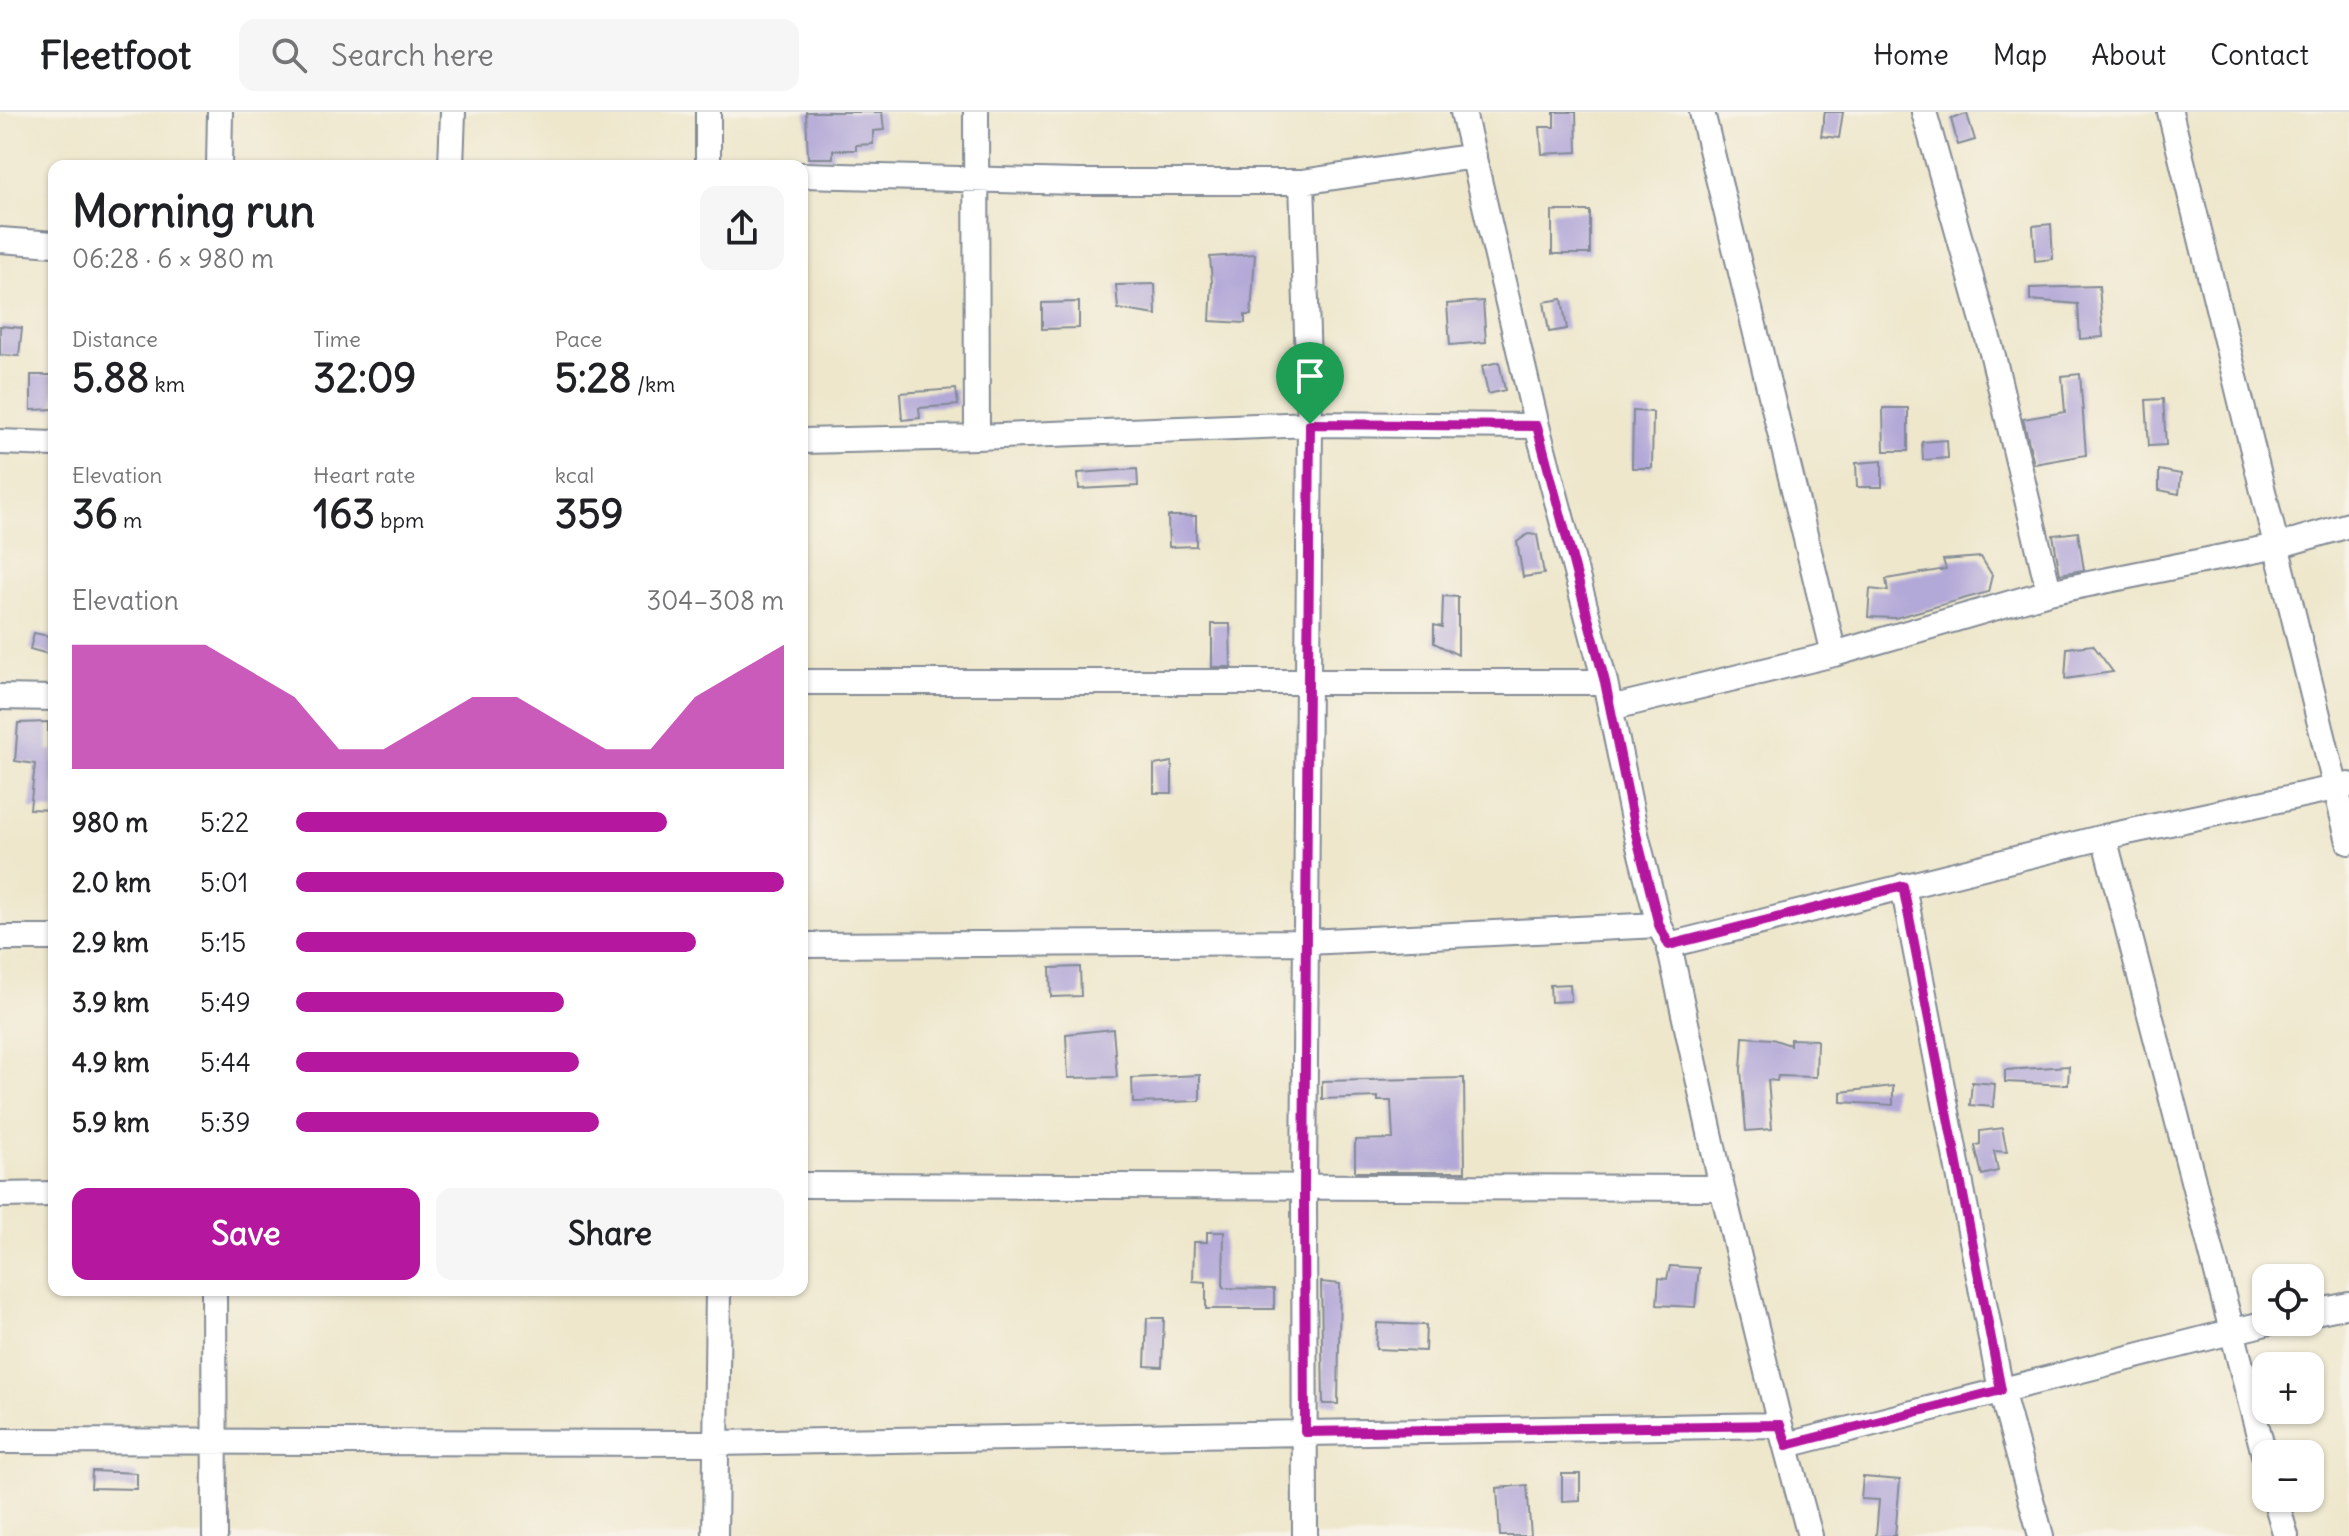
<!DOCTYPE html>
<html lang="en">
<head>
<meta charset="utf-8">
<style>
	:root { --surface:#fff; --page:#f6f6f6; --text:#202124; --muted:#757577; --line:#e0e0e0; --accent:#b5179e }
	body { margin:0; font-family:Delius,sans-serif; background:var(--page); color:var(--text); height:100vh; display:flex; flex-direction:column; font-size:30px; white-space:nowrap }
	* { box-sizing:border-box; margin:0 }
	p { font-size:26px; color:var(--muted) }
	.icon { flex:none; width:44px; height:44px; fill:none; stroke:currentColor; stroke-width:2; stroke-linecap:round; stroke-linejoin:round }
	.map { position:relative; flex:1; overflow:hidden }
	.details { position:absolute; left:48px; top:48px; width:760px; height:1136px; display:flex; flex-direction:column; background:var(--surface); border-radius:16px; box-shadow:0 2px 6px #0004 }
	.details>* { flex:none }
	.controls { position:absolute; left:2252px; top:1152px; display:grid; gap:16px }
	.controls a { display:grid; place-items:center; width:72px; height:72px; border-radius:16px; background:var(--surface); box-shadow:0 2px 6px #0004; font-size:40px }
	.pin { position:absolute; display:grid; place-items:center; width:68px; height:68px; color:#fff; margin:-82px -34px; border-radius:50% 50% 50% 0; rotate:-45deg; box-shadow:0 0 8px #0007 }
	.pin .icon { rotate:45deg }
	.round { display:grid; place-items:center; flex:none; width:84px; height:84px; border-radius:16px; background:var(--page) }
	.summary { display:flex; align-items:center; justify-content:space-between; height:136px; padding:0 24px }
	h1 { font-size:44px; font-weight:700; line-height:60px }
	.stats { display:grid; grid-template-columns:repeat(3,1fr); gap:12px; height:136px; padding:8px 24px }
	.stats div { display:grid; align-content:center }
	.stats b { font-size:40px; font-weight:700 }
	.stats small { font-size:22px; font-weight:400 }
	.stats p { font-size:22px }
	.chart { height:224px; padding:16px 24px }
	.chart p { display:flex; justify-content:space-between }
	.chart svg { width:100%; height:144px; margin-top:8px; fill:var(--accent); opacity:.7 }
	.cta { display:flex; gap:16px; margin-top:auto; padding:16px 24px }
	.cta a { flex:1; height:92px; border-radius:16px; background:var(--accent); color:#fff; font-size:32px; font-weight:700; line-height:92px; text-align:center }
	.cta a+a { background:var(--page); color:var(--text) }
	ul { padding:0 24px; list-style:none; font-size:26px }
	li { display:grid; grid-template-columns:128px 96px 1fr; align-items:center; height:60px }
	li i { height:20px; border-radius:10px; background:var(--accent) }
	header { display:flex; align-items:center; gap:48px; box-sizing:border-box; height:112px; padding:0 40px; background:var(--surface); border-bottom:2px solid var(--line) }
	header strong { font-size:38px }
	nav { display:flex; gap:44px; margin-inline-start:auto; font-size:28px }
	.search { width:560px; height:72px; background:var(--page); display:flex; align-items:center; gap:20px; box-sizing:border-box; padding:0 28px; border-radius:16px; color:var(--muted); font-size:30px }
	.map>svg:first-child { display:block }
	.building { fill:#b3a9d8 }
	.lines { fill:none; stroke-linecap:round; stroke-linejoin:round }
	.street-casing { stroke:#848b95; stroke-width:28 }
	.street { stroke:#fff; stroke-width:24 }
	.route-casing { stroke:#fff; stroke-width:16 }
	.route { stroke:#b5179e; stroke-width:10 }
</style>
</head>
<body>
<header>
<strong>Fleetfoot</strong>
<div class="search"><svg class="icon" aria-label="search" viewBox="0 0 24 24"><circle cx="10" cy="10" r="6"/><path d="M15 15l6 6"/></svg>Search here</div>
<nav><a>Home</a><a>Map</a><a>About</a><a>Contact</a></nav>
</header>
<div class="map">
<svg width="2349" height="1424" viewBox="0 0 2349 1424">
	<rect width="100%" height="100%" fill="#f7f3e8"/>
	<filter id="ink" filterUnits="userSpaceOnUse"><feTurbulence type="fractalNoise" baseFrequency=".0125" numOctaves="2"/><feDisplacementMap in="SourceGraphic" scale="16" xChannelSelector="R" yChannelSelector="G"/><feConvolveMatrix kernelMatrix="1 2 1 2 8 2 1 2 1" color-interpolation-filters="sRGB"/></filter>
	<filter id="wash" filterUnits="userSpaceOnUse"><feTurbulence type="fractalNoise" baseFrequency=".006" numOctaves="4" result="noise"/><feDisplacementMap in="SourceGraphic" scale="32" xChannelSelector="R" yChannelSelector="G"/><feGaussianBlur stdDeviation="1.8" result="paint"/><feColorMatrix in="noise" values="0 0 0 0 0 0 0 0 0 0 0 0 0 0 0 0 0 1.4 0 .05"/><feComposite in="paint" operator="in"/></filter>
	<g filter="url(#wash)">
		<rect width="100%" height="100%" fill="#eee7cc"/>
		<g id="blocks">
			<path class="building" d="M 806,0 L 882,0 L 884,18 L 873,19 L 873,32 L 856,33 L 856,38 L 833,38 L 833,46 L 808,46 Z
				M 1554,0 L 1576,0 L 1577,40 L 1542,42 L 1540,15 L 1554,15 Z
				M 1825,0 L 1843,0 L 1839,26 L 1821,24 Z
				M 1967,2 L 1975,28 L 1958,33 L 1951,7 Z
				M 1552,99 L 1590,99 L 1590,142 L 1552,142 Z
				M 2051,112 L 2053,147 L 2035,149 L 2033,114 Z
				M 1255,142 L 1251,203 L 1245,203 L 1245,211 L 1210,209 L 1212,170 L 1210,145 Z
				M 1155,172 L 1156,203 L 1118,197 L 1116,173 Z
				M 2099,174 L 2103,225 L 2080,227 L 2078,192 L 2030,188 L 2030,176 Z
				M 1562,187 L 1567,217 L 1549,220 L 1544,190 Z
				M 1483,189 L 1486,230 L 1450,233 L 1447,192 Z
				M 1079,190 L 1079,216 L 1042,217 L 1042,191 Z
				M 0,214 L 22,216 L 19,244 L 0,243 Z
				M 1499,250 L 1505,278 L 1488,282 L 1482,254 Z
				M 2080,262 L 2086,343 L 2034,352 L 2023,307 L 2065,300 L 2062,264 Z
				M 31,263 L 54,263 L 54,297 L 31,298 Z
				M 956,277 L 958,293 L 919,296 L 920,306 L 902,308 L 900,281 Z
				M 2163,287 L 2166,333 L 2149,334 L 2146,288 Z
				M 1883,296 L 1908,296 L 1908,339 L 1884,339 Z
				M 1633,299 L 1653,300 L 1652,356 L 1632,356 Z
				M 1947,328 L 1948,346 L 1923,348 L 1922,330 Z
				M 1882,349 L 1882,375 L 1857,375 L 1856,351 Z
				M 1137,357 L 1138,374 L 1079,377 L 1078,361 Z
				M 2159,358 L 2181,362 L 2179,382 L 2159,378 Z
				M 1168,404 L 1196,404 L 1196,434 L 1169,435 Z
				M 2078,420 L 2084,458 L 2060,462 L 2053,423 Z
				M 1528,422 L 1537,423 L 1544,462 L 1523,465 L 1517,430 Z
				M 1981,445 L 1992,463 L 1988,480 L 1895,506 L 1868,505 L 1870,477 L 1888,479 L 1886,467 L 1946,457 L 1943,448 Z
				M 1443,484 L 1458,485 L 1458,543 L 1434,531 L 1434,513 L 1442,515 Z
				M 1212,512 L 1230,512 L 1231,555 L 1212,555 Z
				M 34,521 L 54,525 L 52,543 L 30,537 Z
				M 2093,533 L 2113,560 L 2065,567 L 2067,536 Z
				M 48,610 L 48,638 L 54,638 L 54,698 L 30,697 L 35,652 L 15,649 L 18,611 Z
				M 1172,650 L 1172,681 L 1154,681 L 1154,653 Z
				M 1080,855 L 1081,884 L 1051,885 L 1050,856 Z
				M 1570,872 L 1571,889 L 1551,890 L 1550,873 Z
				M 1113,917 L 1117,965 L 1068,966 L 1066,922 Z
				M 1743,925 L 1772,927 L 1790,933 L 1790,927 L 1817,928 L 1816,965 L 1778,964 L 1777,969 L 1768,968 L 1772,1017 L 1746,1019 L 1741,958 Z
				M 2069,954 L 2068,973 L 2005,970 L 2005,958 Z
				M 1200,963 L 1200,989 L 1133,991 L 1132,966 Z
				M 1464,966 L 1465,1060 L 1355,1060 L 1355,1028 L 1393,1027 L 1391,989 L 1378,989 L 1378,985 L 1322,987 L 1322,969 Z
				M 1972,970 L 1995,972 L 1993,995 L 1970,993 Z
				M 1893,974 L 1893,993 L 1841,990 L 1841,980 Z
				M 2002,1016 L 2007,1040 L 1994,1039 L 1998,1059 L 1982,1063 L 1975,1034 L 1980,1032 L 1980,1019 Z
				M 1207,1120 L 1224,1120 L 1223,1176 L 1274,1177 L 1274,1197 L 1206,1197 L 1206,1170 L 1193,1169 L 1194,1130 L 1207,1130 Z
				M 1670,1154 L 1699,1156 L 1695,1195 L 1657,1193 L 1659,1166 L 1667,1167 Z
				M 1321,1170 L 1340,1172 L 1338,1292 L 1323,1292 Z
				M 1147,1206 L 1164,1206 L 1162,1255 L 1145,1254 Z
				M 1377,1211 L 1426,1213 L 1425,1239 L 1376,1237 Z
				M 92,1359 L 137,1361 L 137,1377 L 91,1376 Z
				M 1562,1362 L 1580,1362 L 1580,1388 L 1562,1389 Z
				M 1863,1365 L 1900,1368 L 1895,1424 L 1876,1424 L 1879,1388 L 1861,1387 Z
				M 1527,1373 L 1531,1424 L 1500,1424 L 1497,1376 Z"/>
		</g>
	</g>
	<g filter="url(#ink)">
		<use href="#blocks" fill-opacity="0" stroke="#848b95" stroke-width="2"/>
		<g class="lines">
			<g class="street-casing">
				<path id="street" d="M 976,0 L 977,325
					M 1463,0 L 1537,314 L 1605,570 L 1636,722 L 1659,813 L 1669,833 L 1722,1076 L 1780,1313 L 1810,1424
					M 1702,0 L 1834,542
					M 1924,0 L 1993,244 L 2049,480
					M 2170,0 L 2349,730
					M 219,54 L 220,0
					M 451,54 L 453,0
					M 708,54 L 708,0
					M 802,63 L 1079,70 L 1302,70
					M 0,128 L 54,132
					M 802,329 L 977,325 L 1310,312 L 1537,314
					M 0,330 L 54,332
					M 802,570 L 1605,570
					M 0,585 L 54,586
					M 1610,596 L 1834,542 L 2049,480 L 2277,434 L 2349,413
					M 2104,725 L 2266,1350
					M 1903,774 L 2001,1278 L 2041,1424
					M 0,826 L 54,826
					M 802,833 L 1307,830 L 1659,813
					M 1669,833 L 2104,725 L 2349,673
					M 802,1073 L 1722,1076
					M 0,1083 L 54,1082
					M 214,1178 L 215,1424
					M 2310,1201 L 2349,1193
					M 0,1329 L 716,1331 L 1780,1313
					M 1787,1333 L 2270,1210
					M 2275,1386 L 2286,1424
					M 715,1424 L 718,1178
					M 1305,1424 L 1304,1075 L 1310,312 L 1302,70 L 1474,44"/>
			</g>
			<use href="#street" class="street"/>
		</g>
	</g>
	<g class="lines" filter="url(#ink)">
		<g class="route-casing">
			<path id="route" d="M 1310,312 L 1537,314 L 1605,570 L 1636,722 L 1659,813 L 1669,833 L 1903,774 L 2001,1278 L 1787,1333 L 1780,1313 L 1305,1320 L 1304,1075 Z"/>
		</g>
		<use href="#route" class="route"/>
	</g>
</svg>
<div class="controls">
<a><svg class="icon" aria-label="locate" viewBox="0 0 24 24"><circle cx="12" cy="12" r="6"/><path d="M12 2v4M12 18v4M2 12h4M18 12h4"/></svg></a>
<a>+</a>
<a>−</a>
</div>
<div class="pin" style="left:1310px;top:312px;background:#1e9e55"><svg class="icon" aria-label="arrive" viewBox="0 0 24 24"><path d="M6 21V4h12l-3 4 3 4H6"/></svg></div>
<section class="details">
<div class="summary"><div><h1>Morning run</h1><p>06:28 · 6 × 980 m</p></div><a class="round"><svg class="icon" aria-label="share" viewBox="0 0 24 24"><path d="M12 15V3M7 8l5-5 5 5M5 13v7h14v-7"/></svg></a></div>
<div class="stats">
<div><p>Distance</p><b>5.88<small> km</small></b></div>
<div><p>Time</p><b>32:09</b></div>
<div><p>Pace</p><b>5:28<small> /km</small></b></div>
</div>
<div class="stats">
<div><p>Elevation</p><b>36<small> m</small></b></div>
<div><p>Heart rate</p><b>163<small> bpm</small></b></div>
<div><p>kcal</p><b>359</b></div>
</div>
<div class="chart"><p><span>Elevation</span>304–308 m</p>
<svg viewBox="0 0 160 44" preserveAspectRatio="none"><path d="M0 44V6L10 6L20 6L30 6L40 14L50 22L60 38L70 38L80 30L90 22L100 22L110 30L120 38L130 38L140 22L150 14L160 6V44z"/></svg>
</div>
<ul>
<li><b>980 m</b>5:22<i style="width:76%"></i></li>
<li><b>2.0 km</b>5:01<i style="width:100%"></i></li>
<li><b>2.9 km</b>5:15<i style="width:82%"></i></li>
<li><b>3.9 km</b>5:49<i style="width:55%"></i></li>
<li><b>4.9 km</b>5:44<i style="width:58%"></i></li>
<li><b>5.9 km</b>5:39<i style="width:62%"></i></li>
</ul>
<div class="cta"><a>Save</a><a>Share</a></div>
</section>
</div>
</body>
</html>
